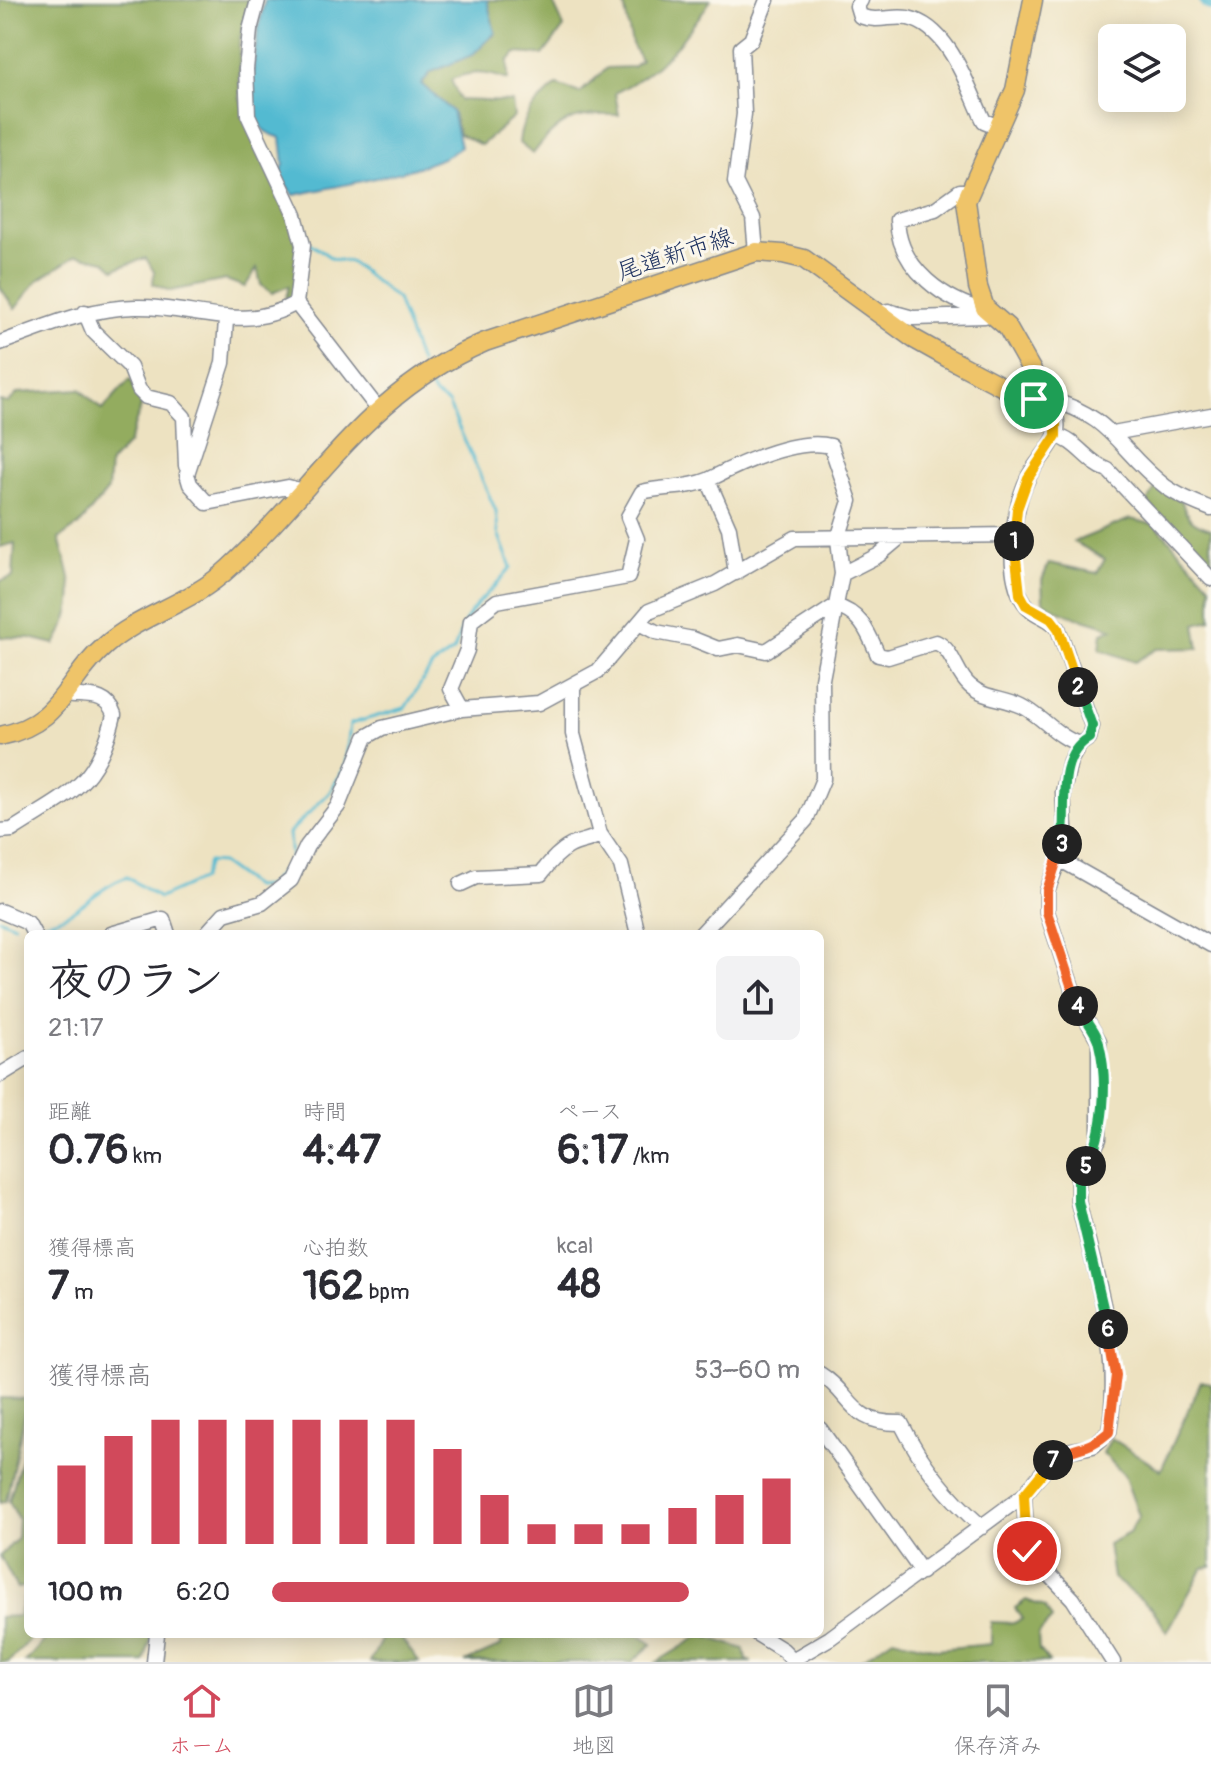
<!DOCTYPE html>
<html lang="ja">
<head>
<meta charset="utf-8">
<style>
	:root { --surface:#fff; --page:#f2f2f3; --text:#2b2b33; --muted:#7c7c81; --line:#e1e1e2; --accent:#d1495b }
	body { margin:0; font-family:Pangolin,"Klee One",sans-serif; background:var(--page); color:var(--text); height:100vh; display:flex; flex-direction:column; font-size:30px; white-space:nowrap }
	* { box-sizing:border-box; margin:0 }
	p { font-size:26px; color:var(--muted) }
	.icon { flex:none; width:44px; height:44px; fill:none; stroke:currentColor; stroke-width:2; stroke-linecap:round; stroke-linejoin:round }
	.map { position:relative; flex:1; overflow:hidden }
	.details { position:absolute; left:24px; top:930px; width:800px; height:708px; display:flex; flex-direction:column; background:var(--surface); border-radius:12px; box-shadow:0 4px 20px #0003 }
	.details>* { flex:none }
	.tools { position:absolute; left:1098px; top:24px; display:grid; gap:16px }
	.tools a { display:grid; place-items:center; width:88px; height:88px; border-radius:12px; background:var(--surface); box-shadow:0 4px 20px #0003; font-size:40px }
	.pin { position:absolute; display:grid; place-items:center; width:68px; height:68px; color:#fff; margin:-34px; border:4px solid #fff; border-radius:50%; box-shadow:0 2px 8px #0007 }
	.km { position:absolute; width:40px; height:40px; margin:-20px; border-radius:50%; background:#222; color:#fff; font-size:22px; line-height:40px; text-align:center }
	.round { display:grid; place-items:center; flex:none; width:84px; height:84px; border-radius:12px; background:var(--page) }
	.headline { display:flex; align-items:center; justify-content:space-between; height:136px; padding:0 24px }
	h1 { font-size:44px; font-weight:700; line-height:60px }
	.stats { display:grid; grid-template-columns:repeat(3,1fr); gap:12px; height:136px; padding:8px 24px }
	.stats div { display:grid; align-content:center }
	.stats b { font-size:40px; font-weight:700 }
	.stats small { font-size:22px; font-weight:400 }
	.stats p { font-size:22px }
	.chart { height:224px; padding:16px 24px }
	.chart p { display:flex; justify-content:space-between }
	.chart svg { width:100%; height:144px; margin-top:8px; stroke:var(--accent); stroke-width:6 }
	ul { padding:0 24px; list-style:none; font-size:26px }
	li { display:grid; grid-template-columns:128px 96px 1fr; align-items:center; height:60px }
	li i { height:20px; border-radius:10px; background:var(--accent) }
	.menu { display:flex; justify-content:space-around; align-items:center; height:112px; border-top:2px solid var(--line); background:var(--surface); font-size:22px; color:var(--muted) }
	.menu a { display:grid; justify-items:center; gap:4px }
	.menu .on { color:var(--accent) }
	.map>svg:first-child { display:block }
	.forest { fill:#93ac5f; stroke:#576e5e; stroke-width:2 }
	.water { fill:#53bad1; stroke:#377498; stroke-width:2 }
	.lines { fill:none; stroke-linecap:round; stroke-linejoin:round }
	.stream { stroke:#53bad1; stroke-width:3 }
	.river { stroke:#53bad1; stroke-width:20 }
	.minor-casing { stroke:#848890; stroke-width:17 }
	.major-casing { stroke:#848890; stroke-width:21 }
	.minor { stroke:#fff; stroke-width:14 }
	.major { stroke:#efc469; stroke-width:18 }
	.split-1-casing { stroke:#fff; stroke-width:16 }
	.split-2-casing { stroke:#fff; stroke-width:16 }
	.split-3-casing { stroke:#fff; stroke-width:16 }
	.split-4-casing { stroke:#fff; stroke-width:16 }
	.split-5-casing { stroke:#fff; stroke-width:16 }
	.split-6-casing { stroke:#fff; stroke-width:16 }
	.split-7-casing { stroke:#fff; stroke-width:16 }
	.split-8-casing { stroke:#fff; stroke-width:16 }
	.split-1 { stroke:#f5b400; stroke-width:10 }
	.split-2 { stroke:#f5b400; stroke-width:10 }
	.split-3 { stroke:#22a559; stroke-width:10 }
	.split-4 { stroke:#f0652b; stroke-width:10 }
	.split-5 { stroke:#22a559; stroke-width:10 }
	.split-6 { stroke:#22a559; stroke-width:10 }
	.split-7 { stroke:#f0652b; stroke-width:10 }
	.split-8 { stroke:#f5b400; stroke-width:10 }
	.labels { text-anchor:middle; stroke-width:6; stroke-linejoin:round; paint-order:stroke }
	.street-label { font-size:24px; fill:#1b2f5e; stroke:#fbf7ec }
</style>
</head>
<body>
<div class="map">
<svg width="1211" height="1662" viewBox="0 0 1211 1662">
	<rect width="100%" height="100%" fill="#fbf7ec"/>
	<filter id="ink" filterUnits="userSpaceOnUse"><feTurbulence type="fractalNoise" baseFrequency=".0125" numOctaves="2"/><feDisplacementMap in="SourceGraphic" scale="16" xChannelSelector="R" yChannelSelector="G"/><feConvolveMatrix kernelMatrix="1 2 1 2 8 2 1 2 1" color-interpolation-filters="sRGB"/></filter>
	<filter id="wash" filterUnits="userSpaceOnUse"><feTurbulence type="fractalNoise" baseFrequency=".006" numOctaves="4" result="noise"/><feDisplacementMap in="SourceGraphic" scale="32" xChannelSelector="R" yChannelSelector="G"/><feGaussianBlur stdDeviation="1.8" result="paint"/><feColorMatrix in="noise" values="0 0 0 0 0 0 0 0 0 0 0 0 0 0 0 0 0 1.4 0 .05"/><feComposite in="paint" operator="in"/></filter>
	<g filter="url(#wash)">
		<rect width="100%" height="100%" fill="#ede2c1"/>
		<path class="forest" d="M 0,0 L 249,0 L 239,44 L 240,99 L 295,223 L 301,296 L 285,301 L 289,286 L 272,293 L 261,285 L 257,268 L 245,287 L 226,280 L 170,291 L 153,284 L 154,272 L 146,258 L 114,269 L 105,261 L 77,255 L 37,281 L 15,309 L 0,287 Z
			M 487,0 L 552,0 L 564,27 L 543,55 L 516,53 L 508,61 L 508,80 C 489,72 469,70 451,80 L 460,100 L 512,102 L 514,117 L 481,145 L 459,134 L 452,111 L 421,84 L 431,72 L 472,55 L 495,34 Z
			M 623,0 L 711,0 C 682,42 661,70 615,93 L 619,115 C 575,114 560,117 533,154 L 519,143 C 521,116 537,102 557,85 L 580,93 L 607,68 L 633,67 L 641,60 L 632,44 Z
			M 130,379 L 142,404 L 128,444 L 110,463 L 108,490 L 80,524 L 59,539 C 73,583 80,603 55,644 L 30,638 L 0,637 L 0,581 L 13,577 L 15,543 L 0,547 L 0,401 L 8,403 L 18,393 L 80,389 L 102,410 Z
			M 1156,488 L 1182,501 C 1185,518 1194,524 1211,529 L 1211,565 L 1203,563 L 1147,502 Z
			M 1130,519 L 1156,525 L 1211,586 L 1211,620 L 1195,624 L 1199,648 L 1157,649 L 1135,662 L 1100,649 L 1102,633 L 1113,629 C 1088,618 1064,617 1043,601 L 1042,580 L 1049,563 L 1097,573 L 1105,559 L 1074,542 Z
			M 1201,1381 L 1211,1383 L 1211,1567 L 1203,1568 L 1167,1632 L 1152,1608 L 1113,1578 L 1108,1544 L 1129,1533 L 1139,1516 L 1124,1475 L 1103,1453 L 1111,1438 L 1161,1470 Z
			M 0,1398 L 28,1399 L 6,1501 L 0,1503 Z
			M 28,1436 L 28,1634 L 35,1634 L 9,1662 L 0,1662 L 0,1617 L 18,1616 L 27,1586 L 17,1588 L 0,1556 L 17,1539 L 18,1519 L 9,1501 Z
			M 1026,1600 L 1045,1607 L 1052,1619 L 1038,1634 L 1039,1650 L 1049,1662 L 858,1662 L 893,1638 L 937,1649 L 991,1644 L 991,1622 L 1014,1623 L 1022,1619 L 1015,1608 Z
			M 50,1634 L 152,1634 L 144,1662 L 25,1662 Z
			M 384,1634 L 398,1634 L 419,1662 L 370,1662 Z
			M 498,1634 L 637,1634 L 652,1644 L 632,1662 L 465,1662 L 501,1646 Z
			M 701,1635 L 744,1649 L 746,1660 L 752,1662 L 657,1662 Z"/>
		<path class="water" d="M 265,0 L 487,0 L 495,33 L 472,55 L 431,72 L 421,84 L 452,111 L 460,147 C 437,170 331,187 294,195 L 279,178 L 284,164 L 281,138 C 276,136 268,134 264,130 C 241,111 258,26 265,0 Z"/>
		<g class="lines">
			<path class="stream" d="M 308,242 L 333,259 L 351,262 L 397,299 L 420,363
				M 0,919 L 15,925
				M 34,924 C 79,920 90,890 127,877 L 159,898 L 202,879 L 208,862 L 221,863 L 254,887 L 268,886 L 291,861 L 289,833 L 329,793 L 345,767 L 350,724 L 405,708 L 432,666 L 454,651 C 469,601 481,605 511,567 L 498,533 L 496,511 L 448,403 L 435,395 L 427,382"/>
			<path class="river" d="M 1209,0 L 1211,1"/>
		</g>
	</g>
	<g filter="url(#ink)">
		<g class="lines">
			<g class="minor-casing">
				<path id="minor" d="M 258,0 L 250,30 L 246,69 L 248,115 L 295,215 L 303,245 L 296,303 L 378,409
					M 861,0 L 857,6 L 860,16 C 878,23 892,15 908,18 C 950,27 968,88 984,121 L 999,127
					M 970,191 L 960,191 L 935,209 L 897,220 C 899,270 945,301 989,312
					M 756,252 L 753,218 L 735,182 L 744,114 L 741,48 L 751,40 L 767,0
					M 85,312 L 93,331 L 130,367 L 139,390 L 146,397 L 171,403 L 184,417 L 186,466
					M 879,313 L 888,311 L 913,318 L 985,316
					M 226,320 L 223,363 L 187,474 L 190,484 L 207,503 L 288,487 L 302,491
					M 0,343 C 45,327 87,308 135,307 C 192,305 242,335 296,303
					M 1048,399 C 1115,417 1117,450 1166,487 C 1180,497 1196,503 1211,509
					M 1113,433 L 1211,415
					M 1056,436 C 1077,440 1087,463 1108,470 L 1211,579
					M 736,573 L 729,528 L 708,480 C 739,464 796,437 831,446 L 850,501 L 838,539 L 842,574
					M 639,623 L 656,632 L 693,639 L 718,649 L 738,645 L 766,651 L 835,606 C 861,613 868,632 878,655 L 888,657 L 936,642 C 954,650 955,673 970,686 C 985,699 1004,697 1022,706 C 1042,716 1058,738 1080,744 L 1089,738 L 1092,726 L 1058,628 C 1049,617 1032,615 1024,602 C 1004,572 1013,507 1029,476 C 1036,462 1052,448 1056,434 C 1060,421 1054,409 1048,399
					M 573,687 L 573,734 L 600,834 L 621,865 L 638,934
					M 462,709 L 451,689 L 467,650 L 471,621 L 497,601 L 628,577 L 637,539 L 628,517 L 642,492 C 664,486 687,489 708,480
					M 0,831 L 12,830 C 69,793 97,787 114,715 C 106,692 87,698 65,695
					M 1059,859 L 1211,945
					M 461,884 L 476,877 L 541,874 C 549,863 558,852 570,846 C 580,840 590,842 600,834
					M 0,911 L 28,923 L 34,934
					M 111,934 L 163,919 L 168,934
					M 206,934 L 224,914 L 262,903 L 291,880 L 307,846 L 338,806 L 366,737 L 382,728 L 462,709 L 539,703 L 598,671 L 649,611 L 715,584 L 795,538 L 1013,535
					M 701,934 L 806,820 L 823,779 L 822,679 L 842,574 L 879,555 L 898,539
					M 0,1075 L 28,1058
					M 820,1374 C 853,1394 848,1424 901,1423 C 922,1465 947,1496 982,1527
					M 820,1429 L 922,1572
					M 1024,1495 L 1027,1551 L 1073,1599 L 1113,1662
					M 757,1634 L 783,1650 L 795,1662
					M 794,1659 L 830,1638 L 1024,1495 L 1054,1458 L 1067,1451 L 1093,1446 L 1109,1432 C 1123,1352 1096,1279 1078,1201 L 1078,1178 L 1099,1139 L 1099,1041 L 1077,1003 L 1047,912 L 1047,891 L 1059,859 L 1065,827 L 1063,792 L 1070,761 L 1080,744
					M 154,1662 L 157,1634"/>
			</g>
			<g class="major-casing">
				<path id="major" d="M 0,736 C 63,723 64,681 106,645 C 141,614 191,604 229,568 C 320,485 364,394 485,342 L 756,252 L 783,254 L 804,259 L 914,339 L 948,358 L 1018,395 L 1048,399 L 1007,327 L 985,308 L 978,287 L 966,201 L 1015,90 L 1033,0"/>
			</g>
			<use href="#minor" class="minor"/>
			<use href="#major" class="major"/>
		</g>
	</g>
	<g class="lines" filter="url(#ink)">
		<g class="split-1-casing">
			<path id="split-1" d="M 1014,541 L 1017,509 L 1028,478 L 1056,436 L 1056,412 L 1048,399 L 1034,399"/>
		</g>
		<g class="split-2-casing">
			<path id="split-2" d="M 1014,541 L 1020,594 L 1026,605 L 1051,619 L 1058,628 L 1078,687"/>
		</g>
		<g class="split-3-casing">
			<path id="split-3" d="M 1062,844 C 1068,811 1054,758 1089,738 L 1092,726 L 1078,687"/>
		</g>
		<g class="split-4-casing">
			<path id="split-4" d="M 1062,844 L 1047,891 L 1047,912 L 1078,1006"/>
		</g>
		<g class="split-5-casing">
			<path id="split-5" d="M 1078,1006 C 1084,1018 1097,1031 1099,1044 C 1108,1080 1105,1134 1086,1166"/>
		</g>
		<g class="split-6-casing">
			<path id="split-6" d="M 1086,1166 L 1078,1178 L 1078,1201 L 1108,1329"/>
		</g>
		<g class="split-7-casing">
			<path id="split-7" d="M 1053,1460 C 1074,1445 1087,1452 1109,1432 L 1116,1375 L 1108,1329"/>
		</g>
		<g class="split-8-casing">
			<path id="split-8" d="M 1027,1551 L 1024,1495 L 1053,1460"/>
		</g>
		<use href="#split-1" class="split-1"/>
		<use href="#split-2" class="split-2"/>
		<use href="#split-3" class="split-3"/>
		<use href="#split-4" class="split-4"/>
		<use href="#split-5" class="split-5"/>
		<use href="#split-6" class="split-6"/>
		<use href="#split-7" class="split-7"/>
		<use href="#split-8" class="split-8"/>
	</g>
	<g class="labels">
		<g class="street-label">
			<text transform="translate(675 254) rotate(-18)" y="8">尾道新市線</text>
		</g>
	</g>
</svg>
<div class="tools">
<a><svg class="icon" aria-label="layers" viewBox="0 0 24 24"><path d="M12 4l9 5-9 5-9-5zM3 14l9 5 9-5"/></svg></a>
</div>
<div class="pin" style="left:1034px;top:399px;background:#1e9e55"><svg class="icon" aria-label="arrive" viewBox="0 0 24 24"><path d="M6 21V4h12l-3 4 3 4H6"/></svg></div>
<div class="pin" style="left:1027px;top:1551px;background:#d93025"><svg class="icon" aria-label="check" viewBox="0 0 24 24"><path d="M5 12l5 5 9-10"/></svg></div>
<b class="km" style="left:1014px;top:541px">1</b>
<b class="km" style="left:1078px;top:687px">2</b>
<b class="km" style="left:1062px;top:844px">3</b>
<b class="km" style="left:1078px;top:1006px">4</b>
<b class="km" style="left:1086px;top:1166px">5</b>
<b class="km" style="left:1108px;top:1329px">6</b>
<b class="km" style="left:1053px;top:1460px">7</b>
<section class="details">
<div class="headline"><div><h1>夜のラン</h1><p>21:17</p></div><a class="round"><svg class="icon" aria-label="share" viewBox="0 0 24 24"><path d="M12 15V3M7 8l5-5 5 5M5 13v7h14v-7"/></svg></a></div>
<div class="stats">
<div><p>距離</p><b>0.76<small> km</small></b></div>
<div><p>時間</p><b>4:47</b></div>
<div><p>ペース</p><b>6:17<small> /km</small></b></div>
</div>
<div class="stats">
<div><p>獲得標高</p><b>7<small> m</small></b></div>
<div><p>心拍数</p><b>162<small> bpm</small></b></div>
<div><p>kcal</p><b>48</b></div>
</div>
<div class="chart"><p><span>獲得標高</span>53–60 m</p>
<svg viewBox="0 0 160 44" preserveAspectRatio="none"><path d="M5 44V20M15 44V11M25 44V6M35 44V6M45 44V6M55 44V6M65 44V6M75 44V6M85 44V15M95 44V29M105 44V38M115 44V38M125 44V38M135 44V33M145 44V29M155 44V24"/></svg>
</div>
<ul>
<li><b>100 m</b>6:20<i style="width:79%"></i></li>
</ul>
</section>
</div>
<nav class="menu">
<a class="on"><svg class="icon" aria-label="home" viewBox="0 0 24 24"><path d="M3 11l9-7 9 7M6 9v11h12V9"/></svg>ホーム</a>
<a><svg class="icon" aria-label="map" viewBox="0 0 24 24"><path d="M3 6l6-2 6 2 6-2v14l-6 2-6-2-6 2zM9 4v14M15 6v14"/></svg>地図</a>
<a><svg class="icon" aria-label="saved" viewBox="0 0 24 24"><path d="M7 4h10v16l-5-4-5 4z"/></svg>保存済み</a>
</nav>
</body>
</html>
